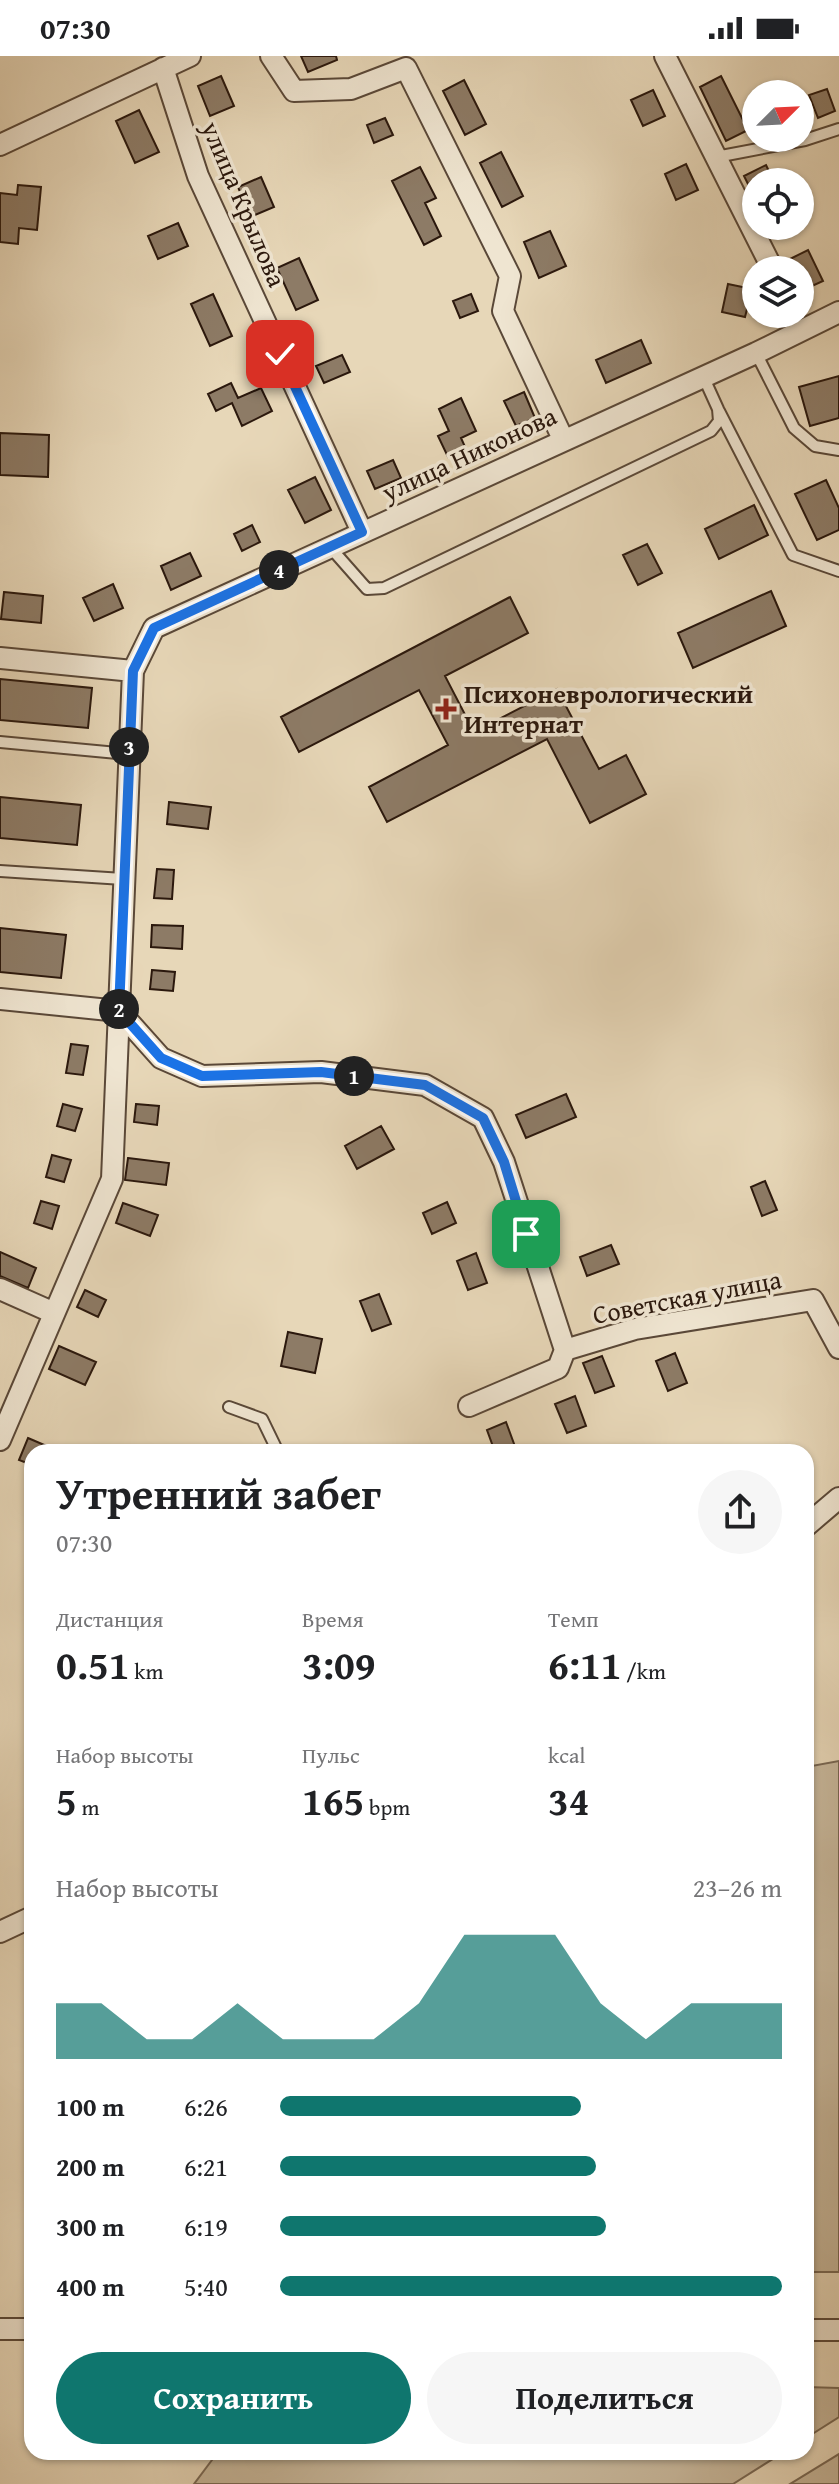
<!DOCTYPE html>
<html lang="ru">
<head>
<meta charset="utf-8">
<style>
	:root { --surface:#fff; --page:#f6f6f6; --text:#202124; --muted:#757577; --accent:#0f766e }
	body { margin:0; font-family:"Gentium Book Plus",serif; background:var(--page); color:var(--text); height:100vh; display:flex; flex-direction:column; font-size:30px; white-space:nowrap }
	* { box-sizing:border-box; margin:0 }
	p { font-size:26px; color:var(--muted) }
	.icon { flex:none; width:44px; height:44px; fill:none; stroke:currentColor; stroke-width:2; stroke-linecap:round; stroke-linejoin:round }
	.map { position:relative; flex:1; overflow:hidden }
	.panel { position:absolute; left:24px; top:1388px; width:790px; height:1016px; display:flex; flex-direction:column; background:var(--surface); border-radius:24px; box-shadow:0 2px 6px #0004 }
	.panel>* { flex:none }
	.needle { width:52px; rotate:66deg }
	.controls { position:absolute; left:742px; top:24px; display:grid; gap:16px }
	.controls a { display:grid; place-items:center; width:72px; height:72px; border-radius:50%; background:var(--surface); box-shadow:0 2px 6px #0004; font-size:40px }
	.pin { position:absolute; display:grid; place-items:center; width:68px; height:68px; color:#fff; margin:-34px; border-radius:16px; box-shadow:0 4px 12px #0006 }
	.km { position:absolute; width:40px; height:40px; margin:-20px; border-radius:50%; background:#222; color:#fff; font-size:22px; line-height:40px; text-align:center }
	.round { display:grid; place-items:center; flex:none; width:84px; height:84px; border-radius:42px; background:var(--page) }
	.head { display:flex; align-items:center; justify-content:space-between; height:136px; padding:0 32px }
	h1 { font-size:44px; font-weight:600; line-height:60px }
	.metrics { display:grid; grid-template-columns:repeat(3,1fr); gap:12px; height:136px; padding:8px 32px }
	.metrics div { display:grid; align-content:center }
	.metrics b { font-size:40px; font-weight:600 }
	.metrics small { font-size:22px; font-weight:400 }
	.metrics p { font-size:22px }
	.chart { height:224px; padding:16px 32px }
	.chart p { display:flex; justify-content:space-between }
	.chart svg { width:100%; height:144px; margin-top:8px; fill:var(--accent); opacity:.7 }
	.cta { display:flex; gap:16px; margin-top:auto; padding:16px 32px }
	.cta a { flex:1; height:92px; border-radius:48px; background:var(--accent); color:#fff; font-size:32px; font-weight:600; line-height:92px; text-align:center }
	.cta a+a { background:var(--page); color:var(--text) }
	ul { padding:0 32px; list-style:none; font-size:26px }
	li { display:grid; grid-template-columns:128px 96px 1fr; align-items:center; height:60px }
	li i { height:20px; border-radius:10px; background:var(--accent) }
	.status { display:flex; justify-content:space-between; align-items:center; height:56px; padding:0 40px; background:var(--surface); direction:ltr }
	.status svg { height:22px; fill:currentColor }
	.map>svg:first-child { display:block }
	.green { fill:#c7b79b; stroke:#796854; stroke-width:2 }
	.building { fill:#8d7b66; stroke:#2b180d; stroke-width:2 }
	.lines { fill:none; stroke-linecap:round; stroke-linejoin:round }
	.lane-casing { stroke:#5a4838; stroke-width:14 }
	.street-casing { stroke:#5a4838; stroke-width:24 }
	.lane { stroke:#efe5d1; stroke-width:10 }
	.street { stroke:#efe5d1; stroke-width:20 }
	.route-casing { stroke:#fff; stroke-width:16 }
	.route { stroke:#1a73e8; stroke-width:10 }
	.poi-dot { fill:#8f2418; stroke:#efe5d1; stroke-width:3 }
	.labels { text-anchor:middle; stroke-width:7; stroke-linejoin:round; paint-order:stroke }
	.street-label { font-size:26px; fill:#2b180d; stroke:#efe5d1 }
	.poi-label { font-size:26px; font-weight:bold; fill:#2b180d; stroke:#efe5d1; text-anchor:start }
</style>
</head>
<body>
<div class="status"><b>07:30</b><svg viewBox="0 0 49 12"><path d="M0 12V9h3v3zM5 12V6h3v6zM10 12V3h3v9zM15 12V0h3v12zM26 1h20v11H26zM47 4h2v5h-2z"/></svg></div>
<div class="map">
<svg width="839" height="2428" viewBox="0 0 839 2428">
	<rect width="100%" height="100%" fill="#e7d7b8"/>
	<filter id="stains"><feTurbulence type="fractalNoise" baseFrequency=".0025" numOctaves="4"/><feColorMatrix values="0 0 0 0 .2 0 0 0 0 .09 0 0 0 0 .02 0 0 0 .5 -.17"/></filter>
	<radialGradient id="worn" r=".72"><stop offset=".6" stop-color="#630" stop-opacity="0"/><stop offset="1" stop-color="#630" stop-opacity=".3"/></radialGradient>
	<path class="green" d="M 839,1705 L 839,2216 L 806,2216 L 806,1711 Z
		M 806,2331 L 839,2332 L 839,2361 L 806,2382 Z
		M 218,2396 L 784,2396 L 733,2428 L 194,2428 Z
		M 839,2398 L 839,2428 L 790,2428 Z"/>
	<path class="building" d="M 301,0 L 336,0 L 337,4 L 308,16 Z
		M 221,20 L 234,50 L 210,60 L 198,30 Z
		M 721,20 L 748,74 L 726,85 L 700,31 Z
		M 464,24 L 486,68 L 465,79 L 443,35 Z
		M 827,33 L 835,55 L 818,62 L 809,39 Z
		M 653,34 L 665,60 L 643,70 L 631,44 Z
		M 139,54 L 159,96 L 135,107 L 116,65 Z
		M 385,62 L 393,79 L 374,87 L 367,69 Z
		M 501,96 L 523,140 L 502,151 L 480,107 Z
		M 686,108 L 698,134 L 676,144 L 665,118 Z
		M 766,109 L 774,126 L 756,126 L 756,144 L 744,120 Z
		M 420,111 L 436,142 L 425,147 L 441,180 L 424,189 L 392,125 Z
		M 261,121 L 274,151 L 250,161 L 238,131 Z
		M 18,129 L 41,131 L 37,174 L 19,172 L 18,188 L 0,186 L 0,137 L 17,139 Z
		M 178,167 L 188,190 L 158,203 L 148,180 Z
		M 550,175 L 566,210 L 539,222 L 524,186 Z
		M 808,194 L 823,225 L 801,235 L 800,214 L 791,214 L 786,205 Z
		M 299,202 L 318,244 L 296,254 L 277,212 Z
		M 728,228 L 752,233 L 745,261 L 722,256 Z
		M 213,238 L 232,280 L 210,290 L 191,248 Z
		M 471,238 L 478,255 L 460,262 L 453,245 Z
		M 641,284 L 651,307 L 606,327 L 596,304 Z
		M 342,299 L 350,316 L 324,327 L 316,310 Z
		M 839,320 L 839,362 L 810,370 L 799,331 Z
		M 231,327 L 238,342 L 261,332 L 272,355 L 242,370 L 232,347 L 216,355 L 208,338 Z
		M 524,336 L 535,362 L 516,370 L 504,345 Z
		M 461,342 L 476,375 L 461,382 L 466,393 L 448,401 L 438,380 L 449,375 L 439,353 Z
		M 0,377 L 49,379 L 48,421 L 0,419 Z
		M 393,404 L 401,422 L 375,433 L 367,415 Z
		M 315,421 L 331,454 L 305,467 L 288,434 Z
		M 826,424 L 839,452 L 839,474 L 817,484 L 795,438 Z
		M 754,449 L 768,479 L 719,503 L 705,473 Z
		M 252,469 L 260,486 L 242,495 L 234,478 Z
		M 647,488 L 662,517 L 638,529 L 623,499 Z
		M 190,497 L 201,520 L 171,534 L 161,510 Z
		M 113,528 L 123,552 L 94,565 L 83,542 Z
		M 771,535 L 786,570 L 693,612 L 678,577 Z
		M 4,536 L 43,540 L 41,567 L 1,563 Z
		M 510,541 L 528,577 L 445,620 L 474,676 L 557,633 L 599,713 L 626,699 L 646,738 L 590,767 L 547,683 L 387,766 L 369,731 L 448,689 L 419,634 L 299,696 L 281,661 Z
		M 0,623 L 92,632 L 88,672 L 0,664 Z
		M 0,741 L 81,749 L 77,789 L 0,782 Z
		M 169,746 L 211,751 L 208,773 L 167,768 Z
		M 157,813 L 174,814 L 172,843 L 154,842 Z
		M 152,869 L 183,870 L 182,893 L 151,891 Z
		M 0,872 L 66,879 L 61,922 L 0,916 Z
		M 152,914 L 175,916 L 173,935 L 150,933 Z
		M 71,988 L 88,990 L 83,1019 L 66,1017 Z
		M 566,1038 L 576,1061 L 526,1082 L 516,1059 Z
		M 63,1048 L 82,1053 L 75,1075 L 57,1070 Z
		M 136,1048 L 159,1050 L 157,1069 L 134,1066 Z
		M 381,1070 L 394,1093 L 357,1113 L 345,1090 Z
		M 52,1099 L 71,1104 L 64,1126 L 46,1121 Z
		M 128,1102 L 169,1107 L 166,1129 L 125,1124 Z
		M 765,1125 L 777,1154 L 762,1160 L 751,1131 Z
		M 41,1145 L 59,1150 L 52,1173 L 34,1167 Z
		M 447,1146 L 456,1167 L 432,1178 L 423,1157 Z
		M 123,1147 L 158,1159 L 150,1180 L 116,1167 Z
		M 611,1189 L 619,1208 L 587,1220 L 580,1201 Z
		M 0,1196 L 36,1212 L 28,1232 L 0,1220 Z
		M 476,1197 L 487,1227 L 468,1234 L 457,1205 Z
		M 85,1234 L 106,1244 L 98,1261 L 77,1251 Z
		M 379,1238 L 391,1268 L 372,1275 L 360,1245 Z
		M 288,1276 L 322,1283 L 315,1317 L 281,1310 Z
		M 59,1290 L 96,1306 L 85,1329 L 49,1313 Z
		M 675,1297 L 687,1327 L 668,1335 L 656,1305 Z
		M 602,1300 L 614,1330 L 595,1337 L 583,1307 Z
		M 575,1340 L 586,1370 L 567,1377 L 555,1348 Z
		M 506,1366 L 517,1396 L 495,1396 L 487,1374 Z
		M 28,1382 L 49,1391 L 46,1396 L 32,1396 L 32,1409 L 19,1404 Z"/>
	<g class="lines">
		<g class="lane-casing">
			<path id="lane" d="M 716,101 L 805,84 L 839,73
				M 756,297 L 794,372 L 815,390 L 839,394
				M 719,355 L 793,499 L 839,515
				M 330,491 L 367,533 L 384,532 L 711,375 L 719,365 L 718,353 L 703,320
				M 0,686 L 128,698
				M 0,815 L 123,823
				M 229,1351 L 262,1363 L 278,1396"/>
		</g>
		<g class="street-casing">
			<path id="street" d="M 271,0 L 294,35 L 351,33 L 406,12 L 510,220 L 503,255 L 563,383
				M 665,0 L 773,214
				M 163,12 L 198,120 L 362,476
				M 0,89 L 190,0
				M 0,602 L 133,615 L 154,572 L 756,297 L 839,256
				M 0,943 L 119,955 L 161,1002 L 202,1020 L 321,1016 L 425,1029 L 483,1062 L 504,1106 L 565,1294 L 635,1273 L 813,1244 L 839,1292
				M 0,1233 L 54,1257
				M 469,1350 L 558,1312 L 565,1294
				M 0,1384 L 112,1123 L 133,615
				M 806,1470 L 839,1442
				M 0,1876 L 32,1861
				M 0,2273 L 32,2273
				M 806,2274 L 839,2274"/>
		</g>
		<use href="#lane" class="lane"/>
		<use href="#street" class="street"/>
	</g>
	<g class="lines">
		<g class="route-casing">
			<path id="route" d="M 280,298 L 362,476 L 154,572 L 133,615 L 119,955 L 161,1002 L 202,1020 L 321,1016 L 425,1029 L 483,1062 L 504,1106 L 526,1178"/>
		</g>
		<use href="#route" class="route"/>
	</g>
	<path class="poi-dot" d="M442 641h8v8h8v8h-8v8h-8v-8h-8v-8h8z"/>
	<g class="labels">
		<g class="street-label">
			<text transform="translate(244 148) rotate(67)" y="9">улица Крылова</text>
			<text transform="translate(469 398) rotate(-25)" y="9">улица Никонова</text>
			<text transform="translate(687 1241) rotate(-11)" y="9">Советская улица</text>
		</g>
		<g class="poi-label">
			<text x="464" y="647">Психоневрологический<tspan x="464" dy="30">Интернат</tspan></text>
		</g>
	</g>
	<rect width="100%" height="100%" filter="url(#stains)"/>
	<rect width="100%" height="100%" fill="url(#worn)"/>
</svg>
<div class="controls">
<a><svg class="needle" viewBox="-14 -14 28 28"><path d="M0-13l5 13h-10z" fill="#e53935"/><path d="M0 13l5-13h-10z" fill="#757577"/></svg></a>
<a><svg class="icon" aria-label="locate" viewBox="0 0 24 24"><circle cx="12" cy="12" r="6"/><path d="M12 2v4M12 18v4M2 12h4M18 12h4"/></svg></a>
<a><svg class="icon" aria-label="layers" viewBox="0 0 24 24"><path d="M12 4l9 5-9 5-9-5zM3 14l9 5 9-5"/></svg></a>
</div>
<div class="pin" style="left:526px;top:1178px;background:#1e9e55"><svg class="icon" aria-label="arrive" viewBox="0 0 24 24"><path d="M6 21V4h12l-3 4 3 4H6"/></svg></div>
<div class="pin" style="left:280px;top:298px;background:#d93025"><svg class="icon" aria-label="check" viewBox="0 0 24 24"><path d="M5 12l5 5 9-10"/></svg></div>
<b class="km" style="left:354px;top:1020px">1</b>
<b class="km" style="left:119px;top:953px">2</b>
<b class="km" style="left:129px;top:691px">3</b>
<b class="km" style="left:279px;top:514px">4</b>
<section class="panel">
<div class="head"><div><h1>Утренний забег</h1><p>07:30</p></div><a class="round"><svg class="icon" aria-label="share" viewBox="0 0 24 24"><path d="M12 15V3M7 8l5-5 5 5M5 13v7h14v-7"/></svg></a></div>
<div class="metrics">
<div><p>Дистанция</p><b>0.51<small> km</small></b></div>
<div><p>Время</p><b>3:09</b></div>
<div><p>Темп</p><b>6:11<small> /km</small></b></div>
</div>
<div class="metrics">
<div><p>Набор высоты</p><b>5<small> m</small></b></div>
<div><p>Пульс</p><b>165<small> bpm</small></b></div>
<div><p>kcal</p><b>34</b></div>
</div>
<div class="chart"><p><span>Набор высоты</span>23–26 m</p>
<svg viewBox="0 0 160 44" preserveAspectRatio="none"><path d="M0 44V27L10 27L20 38L30 38L40 27L50 38L60 38L70 38L80 27L90 6L100 6L110 6L120 27L130 38L140 27L150 27L160 27V44z"/></svg>
</div>
<ul>
<li><b>100 m</b>6:26<i style="width:60%"></i></li>
<li><b>200 m</b>6:21<i style="width:63%"></i></li>
<li><b>300 m</b>6:19<i style="width:65%"></i></li>
<li><b>400 m</b>5:40<i style="width:100%"></i></li>
</ul>
<div class="cta"><a>Сохранить</a><a>Поделиться</a></div>
</section>
</div>
</body>
</html>
